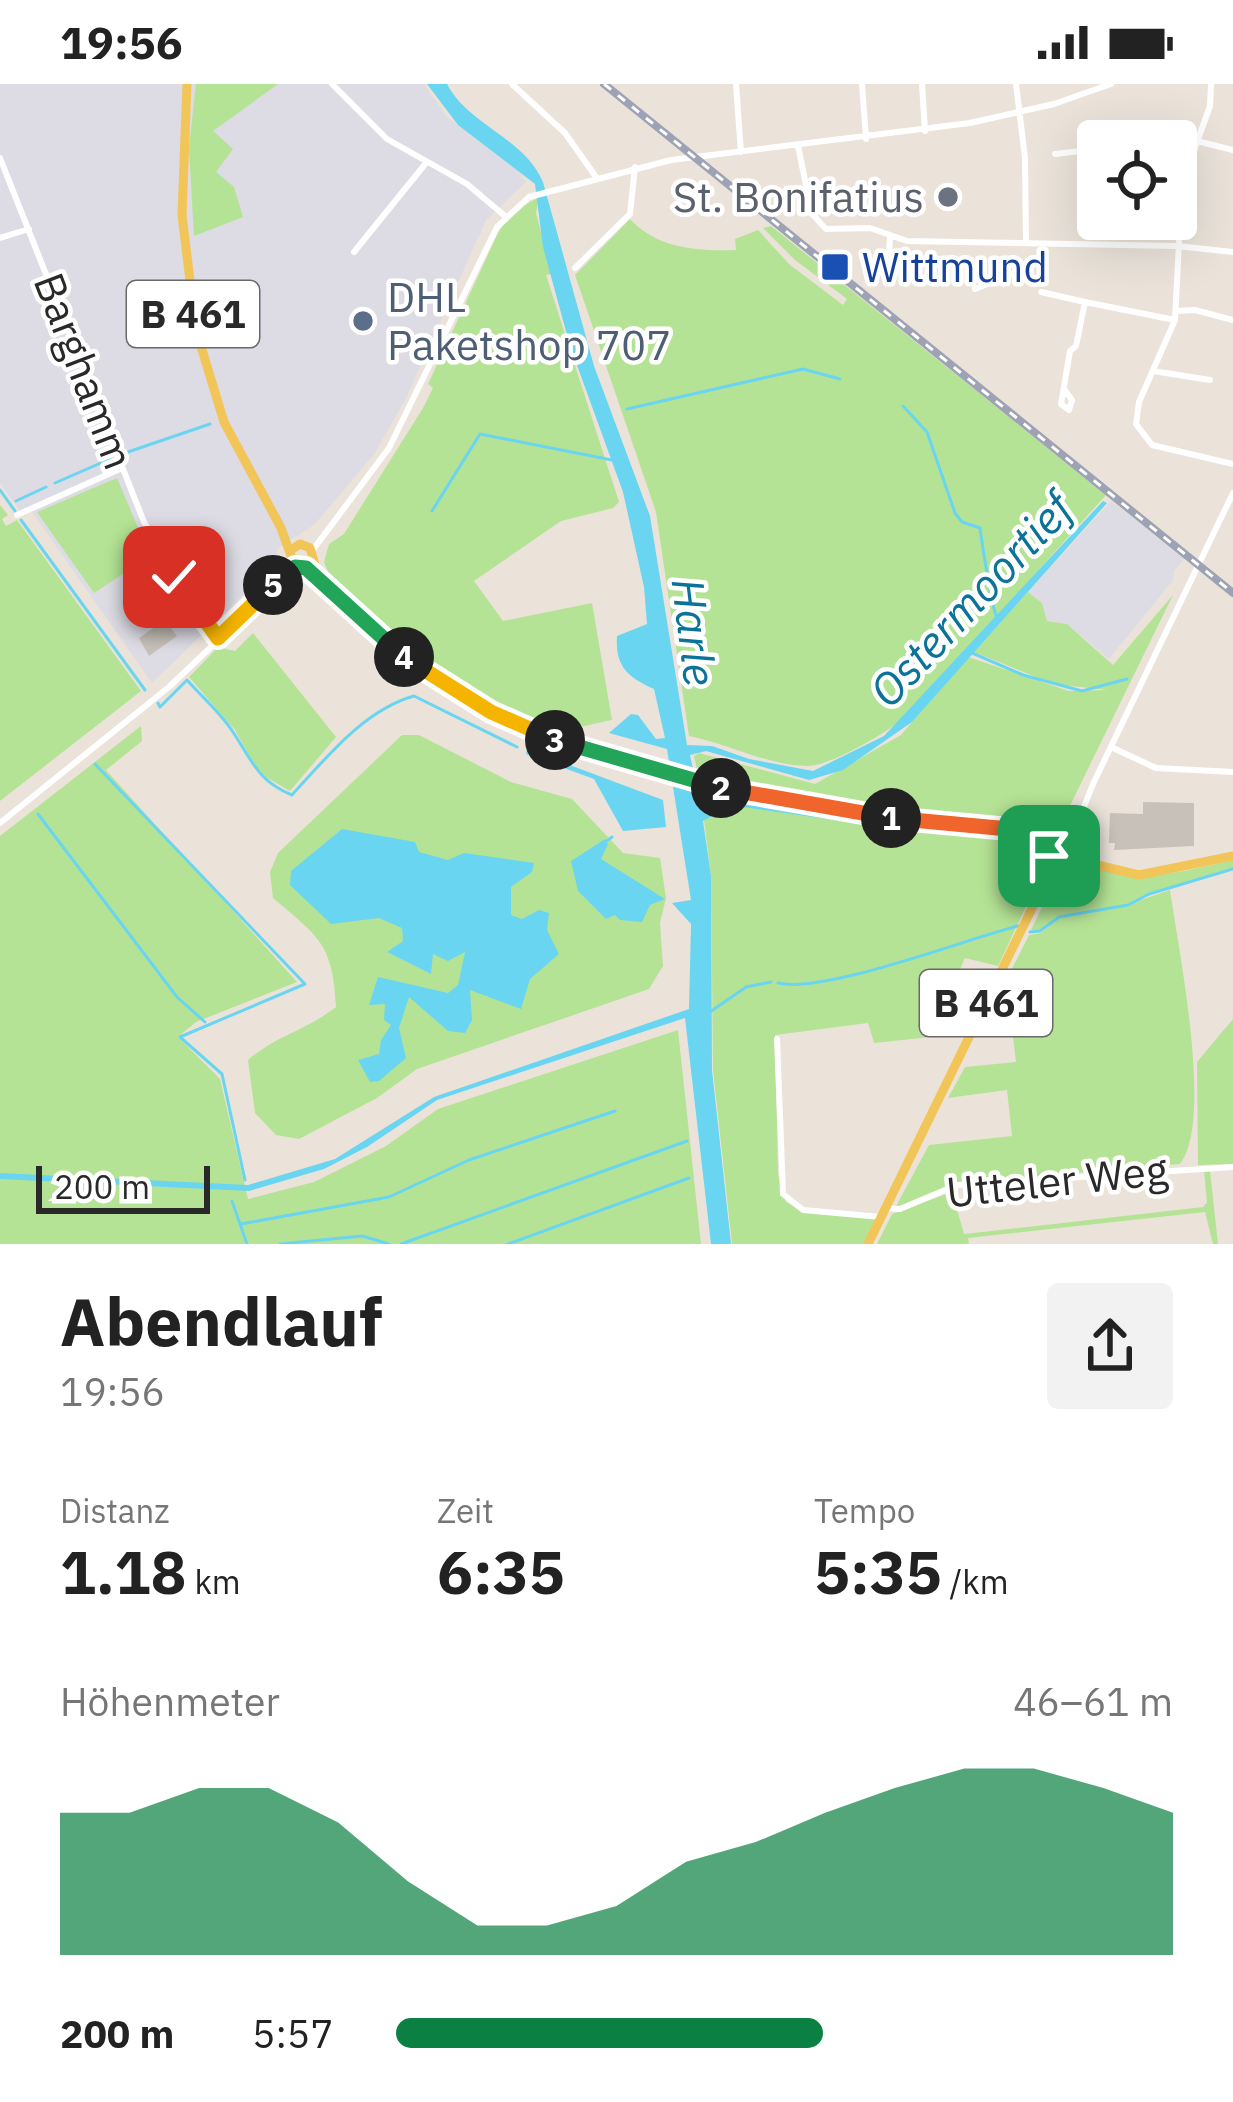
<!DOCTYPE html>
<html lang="de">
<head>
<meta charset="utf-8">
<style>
	:root { --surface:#fff; --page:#f2f2f2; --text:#222; --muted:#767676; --accent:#0b8043 }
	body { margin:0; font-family:"IBM Plex Sans",sans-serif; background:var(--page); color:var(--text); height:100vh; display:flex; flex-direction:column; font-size:45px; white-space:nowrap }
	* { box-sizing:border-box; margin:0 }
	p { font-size:39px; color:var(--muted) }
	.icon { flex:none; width:66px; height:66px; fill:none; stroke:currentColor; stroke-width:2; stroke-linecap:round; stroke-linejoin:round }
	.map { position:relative; height:1160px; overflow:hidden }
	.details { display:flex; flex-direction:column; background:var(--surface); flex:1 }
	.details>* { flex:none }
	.fabs { position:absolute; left:1077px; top:36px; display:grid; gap:24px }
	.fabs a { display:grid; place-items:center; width:120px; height:120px; border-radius:12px; background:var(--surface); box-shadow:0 12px 48px #0002; font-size:60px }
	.scale { position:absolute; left:36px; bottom:30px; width:174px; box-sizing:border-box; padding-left:12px; border:6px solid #292929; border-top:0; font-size:33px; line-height:42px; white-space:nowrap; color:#292929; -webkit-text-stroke:9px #fff; paint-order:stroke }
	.pin { position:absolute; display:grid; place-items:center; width:102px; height:102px; color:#fff; margin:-51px; border-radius:24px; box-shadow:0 6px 18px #0006 }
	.km { position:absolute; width:60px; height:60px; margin:-30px; border-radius:50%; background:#222; color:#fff; font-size:33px; line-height:60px; text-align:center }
	.round { display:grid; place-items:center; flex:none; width:126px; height:126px; border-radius:12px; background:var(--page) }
	.head { display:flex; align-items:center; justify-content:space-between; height:204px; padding:0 60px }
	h1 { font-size:66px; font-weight:700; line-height:90px }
	.metrics { display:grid; grid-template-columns:repeat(3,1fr); gap:18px; height:204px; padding:12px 60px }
	.metrics div { display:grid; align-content:center }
	.metrics b { font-size:60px; font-weight:700 }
	.metrics small { font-size:33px; font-weight:400 }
	.metrics p { font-size:33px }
	.chart { height:336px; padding:24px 60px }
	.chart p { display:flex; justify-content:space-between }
	.chart svg { width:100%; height:216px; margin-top:12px; fill:var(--accent); opacity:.7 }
	ul { padding:0 60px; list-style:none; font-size:39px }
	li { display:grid; grid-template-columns:192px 144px 1fr; align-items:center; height:90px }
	li i { height:30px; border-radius:15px; background:var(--accent) }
	.status { display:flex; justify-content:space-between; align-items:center; height:84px; padding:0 60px; background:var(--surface); direction:ltr }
	.status svg { height:33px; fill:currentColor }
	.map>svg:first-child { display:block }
	.industrial { fill:#dddbe3 }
	.green { fill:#b5e395 }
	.water { fill:#6ad5f0 }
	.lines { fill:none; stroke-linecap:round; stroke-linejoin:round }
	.stream { stroke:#6ad5f0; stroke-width:3 }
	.building { fill:#c7c1b9 }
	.minor { stroke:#fff; stroke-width:6 }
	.major { stroke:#f2c558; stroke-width:9 }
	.rail-casing { stroke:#9da2b4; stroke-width:8 }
	.rail { stroke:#fff; stroke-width:3; stroke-dasharray:9; stroke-linecap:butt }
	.split-1-casing { stroke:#fff; stroke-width:24 }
	.split-2-casing { stroke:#fff; stroke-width:24 }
	.split-3-casing { stroke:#fff; stroke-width:24 }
	.split-4-casing { stroke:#fff; stroke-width:24 }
	.split-5-casing { stroke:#fff; stroke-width:24 }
	.split-6-casing { stroke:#fff; stroke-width:24 }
	.split-1 { stroke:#f0652b; stroke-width:15 }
	.split-2 { stroke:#f0652b; stroke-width:15 }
	.split-3 { stroke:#22a559; stroke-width:15 }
	.split-4 { stroke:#f5b400; stroke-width:15 }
	.split-5 { stroke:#22a559; stroke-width:15 }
	.split-6 { stroke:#f5b400; stroke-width:15 }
	.worship-dot { fill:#6b7280; stroke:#fff; stroke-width:4.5 }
	.transit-dot { fill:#1a4fb4; stroke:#fff; stroke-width:4.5 }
	.service-dot { fill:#5c6f8a; stroke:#fff; stroke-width:4.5 }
	.labels { text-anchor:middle; stroke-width:9; stroke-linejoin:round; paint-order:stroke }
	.shield { fill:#fff; stroke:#696969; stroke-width:3 }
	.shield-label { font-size:39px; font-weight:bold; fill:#292929 }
	.worship-label { font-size:42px; fill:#5b616d; stroke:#fff; text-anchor:end }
	.transit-label { font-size:42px; fill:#164399; stroke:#fff; text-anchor:start }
	.service-label { font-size:42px; fill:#4e5e75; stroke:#fff; text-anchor:start }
	.street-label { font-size:42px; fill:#292929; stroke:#fff }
	.water-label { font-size:45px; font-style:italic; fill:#0b729a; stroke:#fff }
</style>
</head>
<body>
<div class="status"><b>19:56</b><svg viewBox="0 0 49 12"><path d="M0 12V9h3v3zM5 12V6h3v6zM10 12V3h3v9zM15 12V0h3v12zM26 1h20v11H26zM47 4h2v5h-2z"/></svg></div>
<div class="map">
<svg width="1233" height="1160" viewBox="0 0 1233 1160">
	<rect width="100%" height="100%" fill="#ebe3da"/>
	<path class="industrial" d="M 0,0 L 424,0 L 447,33 L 515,83 L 526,98 L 486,136 L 407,312 L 375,369 L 314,441 L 279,463 L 271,484 L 152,599 L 32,428 L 24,432 L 0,399 Z
		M 1111,417 L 1185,474 L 1174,487 L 1173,496 L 1109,575 L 1067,540 L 1047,537 L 1042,519 L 1028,508 Z"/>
	<path class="green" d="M 196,0 L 278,0 L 213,47 L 233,65 L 216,88 L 234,103 L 243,133 L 194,152 L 189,64 Z
		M 539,113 L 536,129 L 552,190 L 546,191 L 619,418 L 613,424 L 561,437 L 474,497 L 503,537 L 592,519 L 612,636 C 595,639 572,647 556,644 C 504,633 339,528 324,478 L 329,460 L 344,450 L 423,324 L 433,304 L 428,300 L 498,149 L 511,129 Z
		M 630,135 C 658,165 696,167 736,166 L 735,155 L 758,146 L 789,180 L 843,221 L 847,215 L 795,176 L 763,144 L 771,142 L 1106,411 L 907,632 C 887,648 832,682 807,682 C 766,681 729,660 689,652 L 656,428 L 575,191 Z
		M 117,394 L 150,472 L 94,509 L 37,428 Z
		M 0,421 L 8,431 L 2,435 L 6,442 L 17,436 L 141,607 L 0,717 Z
		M 1028,508 L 1042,519 L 1047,537 L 1067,540 L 1113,581 L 1173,511 L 1063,736 L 1047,739 L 826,716 L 698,690 L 694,672 L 699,669 L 815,700 L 901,651 L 968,573 L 1069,607 L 1107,606 L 1053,600 L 974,568 Z
		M 253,549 L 336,653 L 290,707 L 259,689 L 235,646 L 189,593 L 218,563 L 235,567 Z
		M 141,642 L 142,657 L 106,686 L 297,898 L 196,938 L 178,953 L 220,995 L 248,1115 L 314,1098 L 386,1062 L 438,1025 L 678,946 L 701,1160 L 0,1160 L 0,752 Z
		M 402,651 L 419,651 L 511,698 L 572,715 L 623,769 L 660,774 L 666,814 L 660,839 L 663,882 L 649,905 L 417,985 L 377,1014 L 299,1055 L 276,1051 L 255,1029 L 248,976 C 277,951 307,946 336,923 C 333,860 319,853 273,814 L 270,788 L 278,769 Z
		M 698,706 L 796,728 L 1021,754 L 1040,762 L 1047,778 L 998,882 L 965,874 L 930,953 L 874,959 L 868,939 L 775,951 L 778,1090 L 786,1118 L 803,1128 L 878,1133 L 864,1160 L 732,1160 L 713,986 L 711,792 L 704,736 L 741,723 L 703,722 Z
		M 1233,776 L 1233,784 L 1148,809 L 1123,822 L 1170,806 C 1178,863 1214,1037 1180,1080 L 957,1099 L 895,1124 L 929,1061 L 1012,1052 L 1007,1006 L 948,1014 L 965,983 L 1016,978 L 1012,945 L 981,946 L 1029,851 L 1041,849 L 1059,834 L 1099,828 L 1058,832 L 1039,847 L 1031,846 L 1057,793 L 1083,780 C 1141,801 1175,789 1233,776 Z
		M 1233,935 L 1233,1080 L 1198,1081 L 1197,978 Z
		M 1204,1087 L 1210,1087 L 1218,1160 L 1213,1160 L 1205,1128 L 968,1154 L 969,1160 L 877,1160 L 892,1130 L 952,1108 L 964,1150 L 1203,1123 L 1207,1118 Z"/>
	<path class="water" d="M 427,0 L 447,0 C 469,42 524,53 543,98 L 594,282 L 650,432 L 687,661 L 712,662 L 749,675 L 813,687 L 884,652 L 1103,417 L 1107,419 L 912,638 L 843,686 L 809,696 L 706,667 L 690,671 L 701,722 L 729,724 L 703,737 L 711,792 L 712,986 L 731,1160 L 711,1160 L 685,934 L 437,1016 L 367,1063 L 324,1085 L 249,1107 L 0,1095 L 0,1089 L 248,1101 L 335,1075 L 434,1013 L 689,925 L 691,840 L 672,819 L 691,816 L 667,665 L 609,649 L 631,630 L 638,631 L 656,655 L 665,654 L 654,605 C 628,593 615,583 617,552 L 647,540 L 644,503 L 623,408 L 570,262 L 543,163 L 535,100 L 458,41 Z
		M 527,665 L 663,716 L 666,743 L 623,747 L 594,695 L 526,670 Z
		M 342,745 L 415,758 L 419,768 L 448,776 L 464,769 L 534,779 L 532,788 L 511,803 L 511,831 L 522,835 L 539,826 L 549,829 L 547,846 L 559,870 L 530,895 L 521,925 L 470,906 L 472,936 L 465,949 L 448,947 L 409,913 L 399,944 L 406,974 L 379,997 L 370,998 L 358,976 L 379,970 L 381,956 L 391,941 L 384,936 L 385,920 L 369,921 L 378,893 L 448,909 L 458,901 L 465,868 L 448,877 L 433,870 L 431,890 L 387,868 L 403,857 L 402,844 L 379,834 L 331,840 L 290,801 L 291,787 Z
		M 605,755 L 608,760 L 601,775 L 665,815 L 650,821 L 642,838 L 620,836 L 615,831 L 606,835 L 578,807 L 571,777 Z"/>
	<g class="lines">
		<path class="stream" d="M 903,322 L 927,348 L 955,429 L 962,438 L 980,444 C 982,460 992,524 997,534
			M 627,325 L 803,285 L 840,295
			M 125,369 L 210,340
			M 55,399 L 110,375
			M 0,406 L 15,427
			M 16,417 L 46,403
			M 432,427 L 480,350 L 612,376
			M 21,436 L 145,606
			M 391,553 C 473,614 568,666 671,679
			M 970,568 L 1023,591 L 1082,607 L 1127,595
			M 158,619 L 160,623 L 187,596 C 202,613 221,629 233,648 C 252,677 258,697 292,711 C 326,674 364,626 414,612 L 517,663
			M 95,680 L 305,900 L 180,953 L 222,990 L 245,1096
			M 724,724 L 746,722 L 914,746 L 1017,755 L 1036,764
			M 38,730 L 177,913 L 205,938
			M 604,759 L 612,753
			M 1030,848 L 1040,847 L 1059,833 L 1128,821 L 1149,810 L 1233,785
			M 778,899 C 824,910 966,855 1018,842
			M 710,928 L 746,903 L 771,898
			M 232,1117 L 247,1160
			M 241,1140 L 389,1113 L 469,1076 L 615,1027
			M 280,1160 L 362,1152 L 389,1160
			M 401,1160 L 687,1057
			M 508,1160 L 689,1094"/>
	</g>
	<path class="building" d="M 165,536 L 177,552 L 149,572 L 139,554 Z
		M 1143,718 L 1194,719 L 1194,762 L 1114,766 L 1115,759 L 1109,759 L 1110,729 L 1143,730 Z"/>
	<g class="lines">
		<path class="minor" d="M 332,0 L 387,55 L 467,100 L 505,132
			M 512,0 L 565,49 L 596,93
			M 736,0 L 741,68
			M 862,0 L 866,55
			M 922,0 L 925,47
			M 1016,0 L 1025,74 L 1026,159
			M 1211,0 L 1210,22 L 1182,100 L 1175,236 L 1139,318 L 1136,340 L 1152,361 L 1233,380
			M 1197,57 L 1233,66
			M 798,62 L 812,130 L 826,145 L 870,144 L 907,157 L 1177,162 L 1233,168
			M 1055,70 L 1098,65
			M 0,74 L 144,438 L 174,493 L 218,554
			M 890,153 L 889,169 L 921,198
			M 0,154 L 29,145
			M 354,168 L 426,79
			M 575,184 L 630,130 L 635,83
			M 975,205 L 1024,185
			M 1041,208 L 1085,218
			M 1177,227 L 1195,226 L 1233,236
			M 1153,287 L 1210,296
			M 1064,305 L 1072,316 L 1069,326 L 1061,320 L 1070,267 L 1076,262 L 1085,218 L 1175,236
			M 17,431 L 122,384
			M 312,467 L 389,364 L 497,143 L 529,113 L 671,76 L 970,39 L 1054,20 L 1111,0
			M 1111,663 L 1156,684 L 1233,688
			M 0,739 L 169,603 L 295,483
			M 1072,753 L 1093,700 L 1233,409
			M 777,955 L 783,1110 L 803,1126 L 881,1133
			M 886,1124 L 900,1125 L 957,1101 L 1233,1083"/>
		<path class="major" d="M 187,0 L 182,131 L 196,246 L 224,338 L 281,444 L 295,483 C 324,488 366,542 391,563 C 412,580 435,595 459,609 C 602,696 802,728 967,741 C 1000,744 1035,752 1065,749 L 1096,781
			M 291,466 L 300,460 L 310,464 L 318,490
			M 1035,753 L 1047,761 L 1055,777 L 1072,775 L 1139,791 L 1233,772
			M 868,1160 L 1035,818 L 1060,779"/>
		<g class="rail-casing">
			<path id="rail" d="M 604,0 L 1233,509"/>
		</g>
		<use href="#rail" class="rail"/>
	</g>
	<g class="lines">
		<g class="split-1-casing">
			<path id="split-1" d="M 891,734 L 1019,746 L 1047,760 L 1049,772"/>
		</g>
		<g class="split-2-casing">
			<path id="split-2" d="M 721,704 L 891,734"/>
		</g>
		<g class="split-3-casing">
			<path id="split-3" d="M 555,656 L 721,704"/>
		</g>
		<g class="split-4-casing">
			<path id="split-4" d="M 404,573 L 491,628 L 555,656"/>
		</g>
		<g class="split-5-casing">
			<path id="split-5" d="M 273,501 L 295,483 L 306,484 L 404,573"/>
		</g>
		<g class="split-6-casing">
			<path id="split-6" d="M 174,493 L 218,554 L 273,501"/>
		</g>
		<use href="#split-1" class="split-1"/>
		<use href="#split-2" class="split-2"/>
		<use href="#split-3" class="split-3"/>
		<use href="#split-4" class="split-4"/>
		<use href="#split-5" class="split-5"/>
		<use href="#split-6" class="split-6"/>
	</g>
	<circle class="worship-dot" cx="948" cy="113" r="12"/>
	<rect class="transit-dot" x="820" y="168" width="30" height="30" rx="6"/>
	<circle class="service-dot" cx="363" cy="237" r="12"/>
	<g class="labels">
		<g class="shield">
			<rect x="127" y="197" width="132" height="66" rx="9"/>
			<rect x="920" y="886" width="132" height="66" rx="9"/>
		</g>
		<g class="shield-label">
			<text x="193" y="244">B 461</text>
			<text x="986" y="933">B 461</text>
		</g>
		<g class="worship-label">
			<text x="924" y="128">St. Bonifatius</text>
		</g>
		<g class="transit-label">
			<text x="862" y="198">Wittmund</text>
		</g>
		<g class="service-label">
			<text x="387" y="228">DHL<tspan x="387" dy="48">Paketshop 707</tspan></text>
		</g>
		<g class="street-label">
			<text transform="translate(84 287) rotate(69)" y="15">Barghamm</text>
			<text transform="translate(1057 1097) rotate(-6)" y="15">Utteler Weg</text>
		</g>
		<g class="water-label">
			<text transform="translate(971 516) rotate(-47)" y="16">Ostermoortief</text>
			<text transform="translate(694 548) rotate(83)" y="16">Harle</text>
		</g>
	</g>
</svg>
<div class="fabs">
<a><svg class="icon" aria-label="locate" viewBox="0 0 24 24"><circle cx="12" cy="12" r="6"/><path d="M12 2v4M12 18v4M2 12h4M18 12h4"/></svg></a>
</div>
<div class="scale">200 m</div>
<div class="pin" style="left:1049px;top:772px;background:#1e9e55"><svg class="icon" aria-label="arrive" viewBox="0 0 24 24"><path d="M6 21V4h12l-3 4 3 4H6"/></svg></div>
<div class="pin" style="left:174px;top:493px;background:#d93025"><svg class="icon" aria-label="check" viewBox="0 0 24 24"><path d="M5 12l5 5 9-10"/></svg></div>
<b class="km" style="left:891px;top:734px">1</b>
<b class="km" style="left:721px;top:704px">2</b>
<b class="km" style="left:555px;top:656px">3</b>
<b class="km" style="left:404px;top:573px">4</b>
<b class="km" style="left:273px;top:501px">5</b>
</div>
<section class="details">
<div class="head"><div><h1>Abendlauf</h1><p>19:56</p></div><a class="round"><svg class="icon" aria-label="share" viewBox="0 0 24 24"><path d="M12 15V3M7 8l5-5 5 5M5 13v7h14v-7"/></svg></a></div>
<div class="metrics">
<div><p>Distanz</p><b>1.18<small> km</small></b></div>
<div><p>Zeit</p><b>6:35</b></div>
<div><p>Tempo</p><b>5:35<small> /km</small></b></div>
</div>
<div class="chart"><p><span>Höhenmeter</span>46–61 m</p>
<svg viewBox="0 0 160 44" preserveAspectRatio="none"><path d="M0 44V15L10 15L20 10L30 10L40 17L50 29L60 38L70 38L80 34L90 25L100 21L110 15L120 10L130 6L140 6L150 10L160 15V44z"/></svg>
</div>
<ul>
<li><b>200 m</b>5:57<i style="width:55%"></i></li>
</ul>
</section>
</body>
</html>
